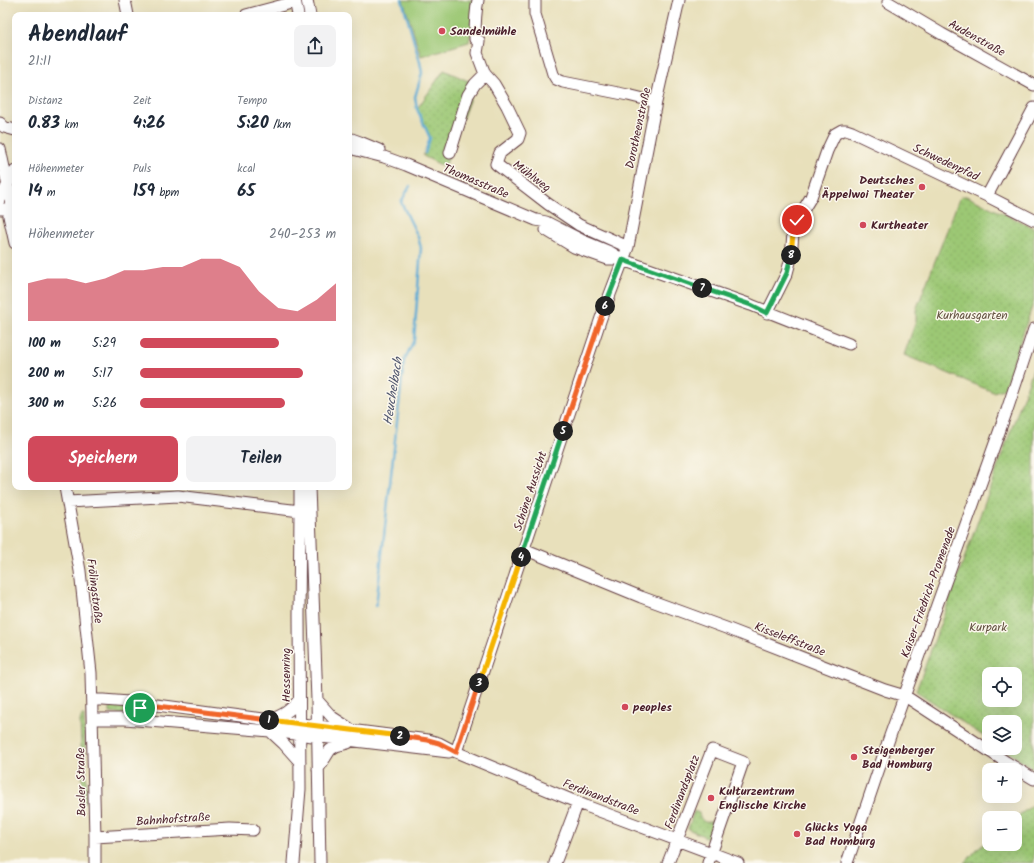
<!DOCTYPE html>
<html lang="de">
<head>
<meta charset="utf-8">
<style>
	:root { --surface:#fff; --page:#f2f2f3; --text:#1f2937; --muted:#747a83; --accent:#d1495b }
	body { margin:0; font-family:Kalam,sans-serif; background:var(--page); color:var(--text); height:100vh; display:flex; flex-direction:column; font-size:15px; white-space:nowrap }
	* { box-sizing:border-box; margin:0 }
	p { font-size:13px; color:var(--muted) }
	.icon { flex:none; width:22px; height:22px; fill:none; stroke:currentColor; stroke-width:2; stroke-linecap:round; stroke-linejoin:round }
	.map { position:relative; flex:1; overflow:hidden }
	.drawer { position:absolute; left:12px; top:12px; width:340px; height:478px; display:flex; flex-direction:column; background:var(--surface); border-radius:8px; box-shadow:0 4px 16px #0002 }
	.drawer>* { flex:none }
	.tools { position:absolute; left:982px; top:667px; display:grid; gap:8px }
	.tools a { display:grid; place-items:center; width:40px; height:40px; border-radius:8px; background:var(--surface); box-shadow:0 4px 16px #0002; font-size:20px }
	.pin { position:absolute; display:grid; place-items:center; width:34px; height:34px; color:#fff; margin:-17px; border:2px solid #fff; border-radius:50%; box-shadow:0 1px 4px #0007 }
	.km { position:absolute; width:20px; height:20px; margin:-10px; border-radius:50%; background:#222; color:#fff; font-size:11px; line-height:20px; text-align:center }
	.round { display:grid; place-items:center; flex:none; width:42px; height:42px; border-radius:8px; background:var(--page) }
	.summary { display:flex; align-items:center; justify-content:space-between; height:68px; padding:0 16px }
	h1 { font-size:22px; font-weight:700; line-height:30px }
	.figures { display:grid; grid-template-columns:repeat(3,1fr); gap:6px; height:68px; padding:4px 16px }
	.figures div { display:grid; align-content:center }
	.figures b { font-size:17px; font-weight:700 }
	.figures small { font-size:11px; font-weight:400 }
	.figures p { font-size:11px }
	.chart { height:112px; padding:8px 16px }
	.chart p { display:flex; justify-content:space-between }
	.chart svg { width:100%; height:72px; margin-top:4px; fill:var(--accent); opacity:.7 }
	.primary-button { display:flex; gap:8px; margin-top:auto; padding:8px 16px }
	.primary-button a { flex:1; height:46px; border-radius:8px; background:var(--accent); color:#fff; font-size:16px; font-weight:700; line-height:46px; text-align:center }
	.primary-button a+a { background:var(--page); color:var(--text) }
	ul { padding:0 16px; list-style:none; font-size:13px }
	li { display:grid; grid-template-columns:64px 48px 1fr; align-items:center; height:30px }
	li i { height:10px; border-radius:5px; background:var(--accent) }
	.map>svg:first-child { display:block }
	.green { fill:url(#green-dots); stroke:#737450; fill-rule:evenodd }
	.pitch { fill:#9cc875; stroke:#737450 }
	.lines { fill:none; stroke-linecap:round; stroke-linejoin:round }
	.stream { stroke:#5baad5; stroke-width:2.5 }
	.minor-casing { stroke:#623c41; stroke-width:13 }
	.minor { stroke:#fff; stroke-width:11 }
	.split-1-casing { stroke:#fff; stroke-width:8 }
	.split-2-casing { stroke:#fff; stroke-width:8 }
	.split-3-casing { stroke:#fff; stroke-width:8 }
	.split-4-casing { stroke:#fff; stroke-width:8 }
	.split-5-casing { stroke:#fff; stroke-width:8 }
	.split-6-casing { stroke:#fff; stroke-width:8 }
	.split-7-casing { stroke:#fff; stroke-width:8 }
	.split-8-casing { stroke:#fff; stroke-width:8 }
	.split-9-casing { stroke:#fff; stroke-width:8 }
	.split-1 { stroke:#f0652b; stroke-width:5 }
	.split-2 { stroke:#f5b400; stroke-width:5 }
	.split-3 { stroke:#f0652b; stroke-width:5 }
	.split-4 { stroke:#f5b400; stroke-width:5 }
	.split-5 { stroke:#22a559; stroke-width:5 }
	.split-6 { stroke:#f0652b; stroke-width:5 }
	.split-7 { stroke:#22a559; stroke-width:5 }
	.split-8 { stroke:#22a559; stroke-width:5 }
	.split-9 { stroke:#f5b400; stroke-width:5 }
	.poi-dot { fill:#d1495b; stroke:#fbf7ec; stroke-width:1.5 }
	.labels { text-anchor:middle; stroke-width:3; stroke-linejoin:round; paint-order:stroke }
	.poi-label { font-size:12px; font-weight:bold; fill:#4a1f2b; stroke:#fbf7ec; text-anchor:start }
	.street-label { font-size:12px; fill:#4a1f2b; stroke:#fbf7ec }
	.park-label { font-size:12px; fill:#635241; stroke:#fbf7ec }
	.water-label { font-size:13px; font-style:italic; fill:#51576f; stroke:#fbf7ec }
</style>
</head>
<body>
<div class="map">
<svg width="1034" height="863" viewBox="0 0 1034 863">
	<defs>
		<pattern id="green-dots" width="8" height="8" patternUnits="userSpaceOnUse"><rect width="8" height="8" fill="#9cc875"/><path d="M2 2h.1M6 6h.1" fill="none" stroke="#88ab65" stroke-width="1.8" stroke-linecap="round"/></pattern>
	</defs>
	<rect width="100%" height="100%" fill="#fbf7ec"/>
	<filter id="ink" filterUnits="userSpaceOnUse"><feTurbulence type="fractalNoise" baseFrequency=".025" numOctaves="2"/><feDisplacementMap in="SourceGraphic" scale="8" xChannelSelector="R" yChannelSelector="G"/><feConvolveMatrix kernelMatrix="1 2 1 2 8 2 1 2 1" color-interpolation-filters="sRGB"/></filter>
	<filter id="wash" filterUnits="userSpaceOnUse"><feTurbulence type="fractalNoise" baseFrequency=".012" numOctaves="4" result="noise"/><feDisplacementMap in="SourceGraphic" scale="16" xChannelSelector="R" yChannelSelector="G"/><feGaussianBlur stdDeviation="0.9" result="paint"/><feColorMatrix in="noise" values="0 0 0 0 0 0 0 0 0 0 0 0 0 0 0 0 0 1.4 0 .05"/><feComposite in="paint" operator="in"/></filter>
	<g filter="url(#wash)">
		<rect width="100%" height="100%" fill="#e8e0bb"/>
		<path class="green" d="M 444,70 L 475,84 L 445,167 L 423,156 L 430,138 L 417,109 Z
			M 962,196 L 966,196 L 1034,228 L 1034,301 L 1004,389 L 993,392 L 904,355 L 916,321 L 916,310 L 959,199 Z
			M 1034,367 L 1034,769 L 1002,748 L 1015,748 L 1015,722 L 989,722 L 989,740 L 916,691 ZM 989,674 L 1015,674 L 1015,700 L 989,700 Z
			M 110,705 L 136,708 L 137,709 L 137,715 L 136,716 L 110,713 Z
			M 82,715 L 84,716 L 84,717 L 87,799 L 85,803 L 84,803 L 83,800 L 80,721 Z
			M 1034,804 L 1034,863 L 965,863 L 979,847 L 989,839 L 989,844 L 1015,844 L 1015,818 Z
			M 694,811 L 699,813 C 701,822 707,825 715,819 L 718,820 L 710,839 L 688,829 Z"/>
		<path class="pitch" d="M 403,0 L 475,0 L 473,20 L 469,42 L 421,56 Z"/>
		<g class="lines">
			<path class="stream" d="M 402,0 L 420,62 L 422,73 L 415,97 L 417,109 L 430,138 L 425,153
				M 376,606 L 404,361 L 414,340 L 421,248 L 418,237 L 401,202 L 410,186"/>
		</g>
	</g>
	<g filter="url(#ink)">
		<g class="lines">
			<g class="minor-casing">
				<path id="minor" d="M 125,0 L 128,15
					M 295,0 L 298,15
					M 307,0 L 310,15
					M 478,0 C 475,13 475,26 475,39 L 479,41 L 477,53 L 485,74 L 494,84 L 507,106 L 520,133 L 518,139 L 500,153 L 496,164 L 548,204 L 579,225 L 628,247
					M 535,0 L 535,14 L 553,74 L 556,79 L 563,82 L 628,95 L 656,102
					M 888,2 L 942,34 L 1034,85
					M 246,15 L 295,2
					M 0,123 L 4,127 L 15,130
					M 349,138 L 360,142 L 379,150
					M 349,148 L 384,157 L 406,165 L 536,220 L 546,222 L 581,240 L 610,252 L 623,260 L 751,305 L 849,344
					M 0,149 L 11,200 L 15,223
					M 450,153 L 468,95 L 475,84 L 485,74
					M 987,196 L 1034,108
					M 0,199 L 15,171
					M 0,209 L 7,209
					M 9,216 L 15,243
					M 546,230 L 574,247 L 608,259 L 621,259
					M 767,313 L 787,273 L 791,258 L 793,233 L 797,220 L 811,197 L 827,151 L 835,134 L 842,130 L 846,130 L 852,132 L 987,196 L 1034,220
					M 65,487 L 80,571 L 91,673 L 95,837 L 95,863
					M 309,487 L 317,700 L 320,863
					M 68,502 L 178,496 L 300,511
					M 524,549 L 641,597 L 726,628 L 885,690 L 905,696 L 1006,762 L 1034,779
					M 92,700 L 103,700 L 142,703 L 271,720 L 428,740 L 439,743 L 456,752 L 586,806 L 738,863
					M 317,700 L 332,717 L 349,728
					M 93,719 L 125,719 L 270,731 L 449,752
					M 271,720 C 282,715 292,710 299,700
					M 270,731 L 284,744 L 300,762
					M 456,752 L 601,318 L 628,247 L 656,102 L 679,0
					M 318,769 L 330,750 L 336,746 L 348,743
					M 95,837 L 230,829 L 253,830
					M 294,863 L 300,789 L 299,615 L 300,511 L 300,487
					M 555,863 L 578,802
					M 668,863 L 712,750 L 743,762 L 708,863
					M 847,863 L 890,736 L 1007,410 L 1034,329"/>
			</g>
			<use href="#minor" class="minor"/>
		</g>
	</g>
	<g class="lines" filter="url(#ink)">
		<g class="split-1-casing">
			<path id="split-1" d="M 140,708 L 142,704 L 269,720"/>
		</g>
		<g class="split-2-casing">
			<path id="split-2" d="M 269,720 L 400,736"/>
		</g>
		<g class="split-3-casing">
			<path id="split-3" d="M 400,736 L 428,740 L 439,743 L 456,752 L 479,683"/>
		</g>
		<g class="split-4-casing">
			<path id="split-4" d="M 479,683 L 521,557"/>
		</g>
		<g class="split-5-casing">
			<path id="split-5" d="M 521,557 L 563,431"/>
		</g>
		<g class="split-6-casing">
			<path id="split-6" d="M 563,431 L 605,306"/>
		</g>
		<g class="split-7-casing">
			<path id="split-7" d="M 605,306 L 623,260 L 702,288"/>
		</g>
		<g class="split-8-casing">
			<path id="split-8" d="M 702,288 L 751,305 L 767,313 L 787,273 L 791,255"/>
		</g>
		<g class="split-9-casing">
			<path id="split-9" d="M 791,255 L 793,233 L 797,220"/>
		</g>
		<use href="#split-1" class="split-1"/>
		<use href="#split-2" class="split-2"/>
		<use href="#split-3" class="split-3"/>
		<use href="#split-4" class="split-4"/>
		<use href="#split-5" class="split-5"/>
		<use href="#split-6" class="split-6"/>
		<use href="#split-7" class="split-7"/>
		<use href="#split-8" class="split-8"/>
		<use href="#split-9" class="split-9"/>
	</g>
	<g class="poi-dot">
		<circle cx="442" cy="31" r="4"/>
		<circle cx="922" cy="187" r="4"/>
		<circle cx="863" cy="225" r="4"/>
		<circle cx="625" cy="707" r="4"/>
		<circle cx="854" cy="757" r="4"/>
		<circle cx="711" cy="798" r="4"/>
		<circle cx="797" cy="834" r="4"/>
	</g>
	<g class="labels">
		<g class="poi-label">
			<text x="450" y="35">Sandelmühle</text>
			<text x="914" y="184" text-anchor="end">Deutsches<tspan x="914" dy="14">Äppelwoi Theater</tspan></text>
			<text x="871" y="229">Kurtheater</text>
			<text x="633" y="711">peoples</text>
			<text x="862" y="754">Steigenberger<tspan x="862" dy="14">Bad Homburg</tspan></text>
			<text x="719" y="795">Kulturzentrum<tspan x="719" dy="14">Englische Kirche</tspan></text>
			<text x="805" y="831">Glücks Yoga<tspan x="805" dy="14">Bad Homburg</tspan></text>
		</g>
		<g class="street-label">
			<text transform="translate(977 38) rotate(29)" y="4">Audenstraße</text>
			<text transform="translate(638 128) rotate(-78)" y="4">Dorotheenstraße</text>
			<text transform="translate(946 162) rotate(25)" y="4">Schwedenpfad</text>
			<text transform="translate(532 176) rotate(37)" y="4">Mühlweg</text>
			<text transform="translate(476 181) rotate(23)" y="4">Thomasstraße</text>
			<text transform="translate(530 491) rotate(-72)" y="4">Schöne Aussicht</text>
			<text transform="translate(95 591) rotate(83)" y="4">Frölingstraße</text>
			<text transform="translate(928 592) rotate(-70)" y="4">Kaiser-Friedrich-Promenade</text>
			<text transform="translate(790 639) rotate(21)" y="4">Kisseleffstraße</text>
			<text transform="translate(286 675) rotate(-90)" y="4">Hessenring</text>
			<text transform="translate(81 782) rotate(-91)" y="4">Basler Straße</text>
			<text transform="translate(682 792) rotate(-69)" y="4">Ferdinandsplatz</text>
			<text transform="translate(601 797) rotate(21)" y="4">Ferdinandstraße</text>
			<text transform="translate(173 819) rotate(-4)" y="4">Bahnhofstraße</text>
		</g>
		<g class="park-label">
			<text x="972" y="319">Kurhausgarten</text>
			<text x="988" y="631">Kurpark</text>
		</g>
		<g class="water-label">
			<text transform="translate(392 391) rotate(-81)" y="5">Heuchelbach</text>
		</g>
	</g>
</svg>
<div class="tools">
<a><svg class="icon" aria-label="locate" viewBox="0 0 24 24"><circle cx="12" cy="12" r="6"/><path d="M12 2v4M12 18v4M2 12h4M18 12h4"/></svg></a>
<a><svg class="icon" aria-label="layers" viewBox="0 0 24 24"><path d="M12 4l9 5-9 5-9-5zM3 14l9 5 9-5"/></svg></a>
<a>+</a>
<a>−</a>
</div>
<div class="pin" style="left:140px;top:708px;background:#1e9e55"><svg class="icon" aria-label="arrive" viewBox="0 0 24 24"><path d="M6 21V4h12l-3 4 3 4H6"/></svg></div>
<div class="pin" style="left:797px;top:220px;background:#d93025"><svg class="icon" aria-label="check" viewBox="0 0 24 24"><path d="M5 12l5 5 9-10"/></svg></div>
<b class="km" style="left:269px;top:720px">1</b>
<b class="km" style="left:400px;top:736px">2</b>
<b class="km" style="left:479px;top:683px">3</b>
<b class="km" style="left:521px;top:557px">4</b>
<b class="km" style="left:563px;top:431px">5</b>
<b class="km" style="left:605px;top:306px">6</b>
<b class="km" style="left:702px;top:288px">7</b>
<b class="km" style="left:791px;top:255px">8</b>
<section class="drawer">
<div class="summary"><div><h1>Abendlauf</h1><p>21:11</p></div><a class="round"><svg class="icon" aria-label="share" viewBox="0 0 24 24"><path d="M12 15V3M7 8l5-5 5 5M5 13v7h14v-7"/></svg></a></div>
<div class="figures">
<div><p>Distanz</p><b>0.83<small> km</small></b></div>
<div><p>Zeit</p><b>4:26</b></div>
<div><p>Tempo</p><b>5:20<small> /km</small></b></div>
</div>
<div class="figures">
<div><p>Höhenmeter</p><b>14<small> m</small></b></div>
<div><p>Puls</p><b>159<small> bpm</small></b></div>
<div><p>kcal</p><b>65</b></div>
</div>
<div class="chart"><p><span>Höhenmeter</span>240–253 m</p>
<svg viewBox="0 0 160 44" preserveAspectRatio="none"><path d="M0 44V21L10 18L20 18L30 21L40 18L50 13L60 13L70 11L80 11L90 6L100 6L110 11L120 26L130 36L140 38L150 31L160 21V44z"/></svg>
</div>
<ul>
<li><b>100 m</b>5:29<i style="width:71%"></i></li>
<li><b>200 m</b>5:17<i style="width:83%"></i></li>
<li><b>300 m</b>5:26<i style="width:74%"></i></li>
</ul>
<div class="primary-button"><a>Speichern</a><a>Teilen</a></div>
</section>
</div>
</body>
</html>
